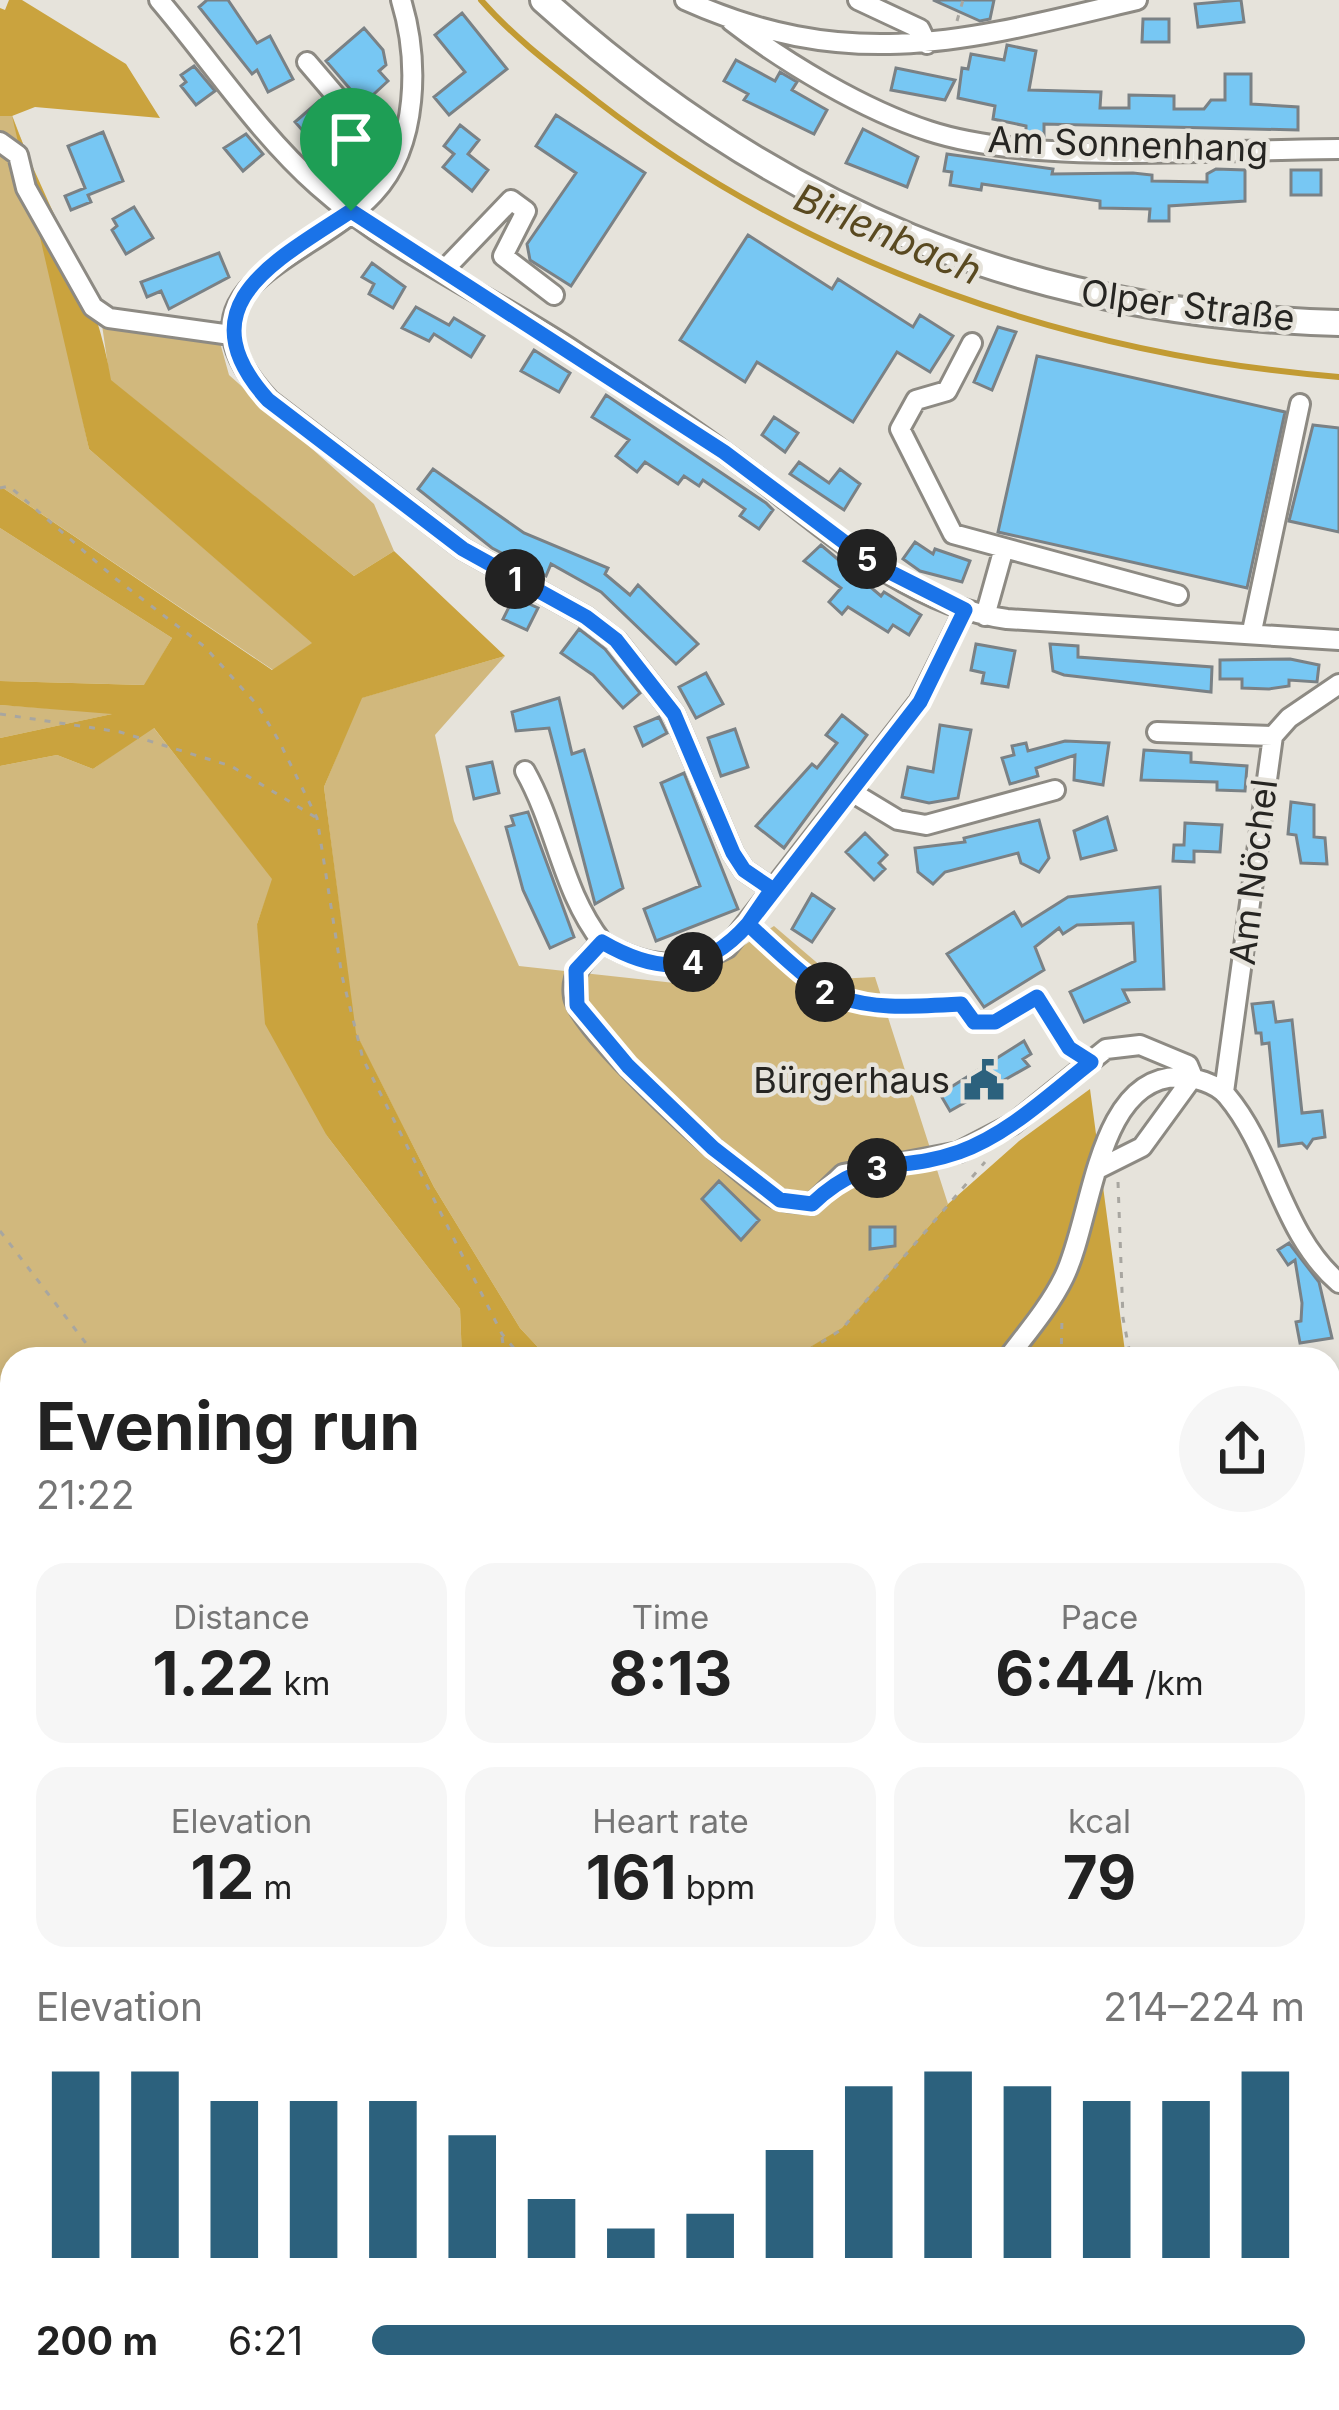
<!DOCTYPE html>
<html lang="en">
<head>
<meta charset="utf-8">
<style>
	:root { --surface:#fff; --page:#f6f6f6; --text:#222; --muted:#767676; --accent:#2c617d }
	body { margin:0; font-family:Inter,sans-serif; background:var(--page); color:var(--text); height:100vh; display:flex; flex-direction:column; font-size:45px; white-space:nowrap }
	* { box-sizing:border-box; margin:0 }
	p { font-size:39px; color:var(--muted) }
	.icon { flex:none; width:66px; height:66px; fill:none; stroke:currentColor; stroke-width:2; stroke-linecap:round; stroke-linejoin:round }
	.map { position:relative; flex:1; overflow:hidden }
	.drawer { position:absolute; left:0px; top:1347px; width:1341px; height:1065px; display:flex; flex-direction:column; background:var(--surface); border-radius:36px 36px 0 0; box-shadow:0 6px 18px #0003 }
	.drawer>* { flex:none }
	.pin { position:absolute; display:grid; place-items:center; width:102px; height:102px; color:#fff; margin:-123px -51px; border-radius:50% 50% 50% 0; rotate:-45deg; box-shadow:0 0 12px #0007 }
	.pin .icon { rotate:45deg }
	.km { position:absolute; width:60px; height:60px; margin:-30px; border-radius:50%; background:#222; color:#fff; font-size:33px; line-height:60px; text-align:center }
	.round { display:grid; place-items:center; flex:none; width:126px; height:126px; border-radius:63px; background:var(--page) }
	.overview { display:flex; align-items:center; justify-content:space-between; height:204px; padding:0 36px }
	h1 { font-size:66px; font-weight:700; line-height:90px }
	.metrics { display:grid; grid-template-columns:repeat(3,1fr); gap:18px; height:204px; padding:12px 36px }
	.metrics div { display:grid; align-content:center; border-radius:30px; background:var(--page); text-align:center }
	.metrics b { font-size:60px; font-weight:700 }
	.metrics small { font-size:33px; font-weight:400 }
	.metrics p { font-size:33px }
	.chart { height:336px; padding:24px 36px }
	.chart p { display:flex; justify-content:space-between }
	.chart svg { width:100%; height:216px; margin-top:12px; stroke:var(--accent); stroke-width:6 }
	ul { padding:0 36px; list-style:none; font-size:39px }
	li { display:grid; grid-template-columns:192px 144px 1fr; align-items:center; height:90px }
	li i { height:30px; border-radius:15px; background:var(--accent) }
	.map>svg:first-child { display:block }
	.green { fill:#d1b87d }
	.forest { fill:#caa33e }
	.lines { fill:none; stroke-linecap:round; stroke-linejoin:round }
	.stream { stroke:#c29b33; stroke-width:6 }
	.building { fill:#77c7f3; stroke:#7a8185; stroke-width:3 }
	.minor-casing { stroke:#8d8a83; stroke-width:24 }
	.major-casing { stroke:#8d8a83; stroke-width:30 }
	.path { stroke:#a8a6a0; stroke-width:3; stroke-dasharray:6 9; stroke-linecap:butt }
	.minor { stroke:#fff; stroke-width:18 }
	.major { stroke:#fff; stroke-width:24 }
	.route-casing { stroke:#fff; stroke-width:24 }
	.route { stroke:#1a73e8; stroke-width:15 }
	.labels { text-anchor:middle; stroke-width:9; stroke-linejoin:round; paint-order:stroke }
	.street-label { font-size:36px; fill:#262522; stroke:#e6e3db }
	.poi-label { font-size:36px; fill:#262522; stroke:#e6e3db; text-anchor:end }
	.water-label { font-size:39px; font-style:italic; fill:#594920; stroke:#e6e3db }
</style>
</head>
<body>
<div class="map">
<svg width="1339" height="2410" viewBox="0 0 1339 2410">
	<rect width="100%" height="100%" fill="#e6e3db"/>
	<path class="green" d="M 12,115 L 25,149 L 89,449 L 313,643 L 273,670 L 0,486 L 0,116 Z
		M 102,325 L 216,328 L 229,375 L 374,504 L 394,551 L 354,576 L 110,380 Z
		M 0,528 L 172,638 L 145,685 L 0,681 Z
		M 505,656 L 435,735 L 454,821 L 519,966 L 684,984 L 774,926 L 836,979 L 875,977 L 948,1204 L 842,1329 L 790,1359 L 549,1359 L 520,1328 L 434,1187 L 355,1032 L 324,787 L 361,698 Z
		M 0,705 L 117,713 L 0,738 Z
		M 153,727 L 273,879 L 257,924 L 327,1136 L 460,1309 L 462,1359 L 12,1359 L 12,1595 L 0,1589 L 0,766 L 57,755 L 93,769 Z
		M 242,2400 L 568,2400 L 575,2410 L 229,2410 Z"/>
	<path class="forest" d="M 9,0 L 22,0 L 126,64 L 160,118 L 35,107 L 12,116 C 45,205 96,285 111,380 L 354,576 L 394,551 L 505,656 L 362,698 L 324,787 L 356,1033 L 434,1187 L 520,1328 L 549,1359 L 462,1359 L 460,1309 L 327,1136 L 265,1024 L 257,924 L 272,879 L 154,728 L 93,769 L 57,755 L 0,766 L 0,738 L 112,714 L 0,705 L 0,681 L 144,685 L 172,638 L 0,528 L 0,486 L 272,670 L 312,643 L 89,449 L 12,116 L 0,116 L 0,8 L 5,10 Z
		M 1090,1089 L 1126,1359 L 790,1359 L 842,1328 L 948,1204 L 1019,1141 Z
		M 0,1589 L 12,1595 L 12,1913 L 0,1915 Z
		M 1329,1608 L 1339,1624 L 1339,2410 L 1112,2410 L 1100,2400 L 1329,2400 Z
		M 6,2005 L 12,2008 L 12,2400 L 242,2400 L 229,2410 L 0,2410 L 0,2006 Z
		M 568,2400 L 1045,2400 L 1036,2410 L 575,2410 Z"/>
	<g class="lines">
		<path class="stream" d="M 481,0 C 515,39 556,69 597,101 C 810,266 1072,355 1339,377"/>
	</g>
	<path class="building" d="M 207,0 L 228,0 L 257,43 L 270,36 L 293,79 L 268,92 L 257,70 L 252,74 L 199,7 Z
		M 933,0 L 994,0 L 990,19 L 980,21 Z
		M 1241,0 L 1244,22 L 1198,27 L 1195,4 Z
		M 462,13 L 507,69 L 449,115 L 434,97 L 465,72 L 435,35 Z
		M 1143,19 L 1169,19 L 1169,42 L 1142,42 Z
		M 364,28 L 383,50 L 386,65 L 379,71 L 388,81 L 363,104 L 326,61 Z
		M 1007,45 L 1036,51 L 1029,90 L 1101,92 L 1100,108 L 1129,108 L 1129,95 L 1174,96 L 1174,109 L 1204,109 L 1211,100 L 1225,100 L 1225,74 L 1251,74 L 1251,104 L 1298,107 L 1298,130 L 1044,124 L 1044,136 L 1026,135 L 1026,126 L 993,119 L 995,106 L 958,98 L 962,68 L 968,69 L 971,54 L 1004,60 Z
		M 736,60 L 775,81 L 780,72 L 797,82 L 792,90 L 827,110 L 814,134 L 744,100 L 748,94 L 724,81 Z
		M 194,66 L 215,91 L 196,105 L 181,86 L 186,82 L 181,75 Z
		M 896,68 L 955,80 L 945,100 L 891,90 Z
		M 319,101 L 358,145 L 334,166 L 295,122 Z
		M 556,115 L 645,173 L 571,286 L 530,260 L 527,244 L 576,173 L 536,146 Z
		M 460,125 L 479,140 L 468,154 L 488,170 L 472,191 L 443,167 L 454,154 L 444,146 Z
		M 863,129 L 918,157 L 907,187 L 846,163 Z
		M 103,132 L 123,181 L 88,195 L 91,202 L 71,210 L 65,196 L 85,188 L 68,146 Z
		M 246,134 L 263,154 L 243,171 L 224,148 Z
		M 947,154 L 1053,169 L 1052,174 L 1133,173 L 1152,175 L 1152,181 L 1207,182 L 1207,174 L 1216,169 L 1245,170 L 1245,201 L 1169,206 L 1169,221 L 1149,221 L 1150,209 L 1100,208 L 1100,201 L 982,184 L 981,190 L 950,185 L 952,172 L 944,171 Z
		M 1291,170 L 1321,170 L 1321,195 L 1291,195 Z
		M 134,207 L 153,238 L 126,254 L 112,230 L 117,226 L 113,219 Z
		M 748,235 L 832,289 L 838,279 L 913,327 L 920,315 L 953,336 L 930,372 L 897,352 L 853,422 L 757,362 L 745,382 L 680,340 Z
		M 219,253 L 229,277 L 169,309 L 161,291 L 147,297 L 141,282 Z
		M 372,263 L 405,287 L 393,308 L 369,294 L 374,284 L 362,277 Z
		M 416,307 L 449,325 L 454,318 L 484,336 L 471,357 L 434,334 L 429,341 L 402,328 Z
		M 998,327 L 1016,332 L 992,390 L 974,382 Z
		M 534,350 L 570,373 L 559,392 L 521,371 Z
		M 1037,356 L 1285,412 L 1247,588 L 998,532 Z
		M 606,395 L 766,503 L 773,510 L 759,529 L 740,516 L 745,509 L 703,480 L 699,486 L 684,476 L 678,484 L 645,462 L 637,472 L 616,456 L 629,440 L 592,417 Z
		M 774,417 L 798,433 L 785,452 L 762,435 Z
		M 1313,425 L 1339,428 L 1339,532 L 1289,521 Z
		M 799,462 L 829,483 L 840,469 L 860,484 L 844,510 L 790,474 Z
		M 433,469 L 524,533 L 608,568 L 605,574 L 630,595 L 638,585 L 698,644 L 676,664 L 601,592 L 551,564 L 546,576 L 492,548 L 418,489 Z
		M 915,542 L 933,554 L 935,549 L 970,561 L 962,582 L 920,571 L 903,559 Z
		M 821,545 L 881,596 L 884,592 L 921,615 L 909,635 L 893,625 L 888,632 L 848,607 L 842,614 L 829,602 L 841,588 L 804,561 Z
		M 514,597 L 538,608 L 527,630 L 503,619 Z
		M 579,629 L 605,649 L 640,693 L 623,708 L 593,675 L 561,653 Z
		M 976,644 L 1015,651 L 1008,687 L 982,683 L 984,673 L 971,670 Z
		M 1050,644 L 1078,646 L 1078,657 L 1212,667 L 1211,692 L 1064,675 L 1053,671 Z
		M 1290,659 L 1319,665 L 1317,682 L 1289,680 L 1289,686 L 1269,689 L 1242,688 L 1242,679 L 1220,679 L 1220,660 Z
		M 706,673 L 723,704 L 696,718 L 679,687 Z
		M 559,698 L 572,754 L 584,750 L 623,888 L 595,904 L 549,728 L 516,731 L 512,712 Z
		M 842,715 L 867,735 L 784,848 L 756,826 L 812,764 L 817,768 L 837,743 L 826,735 Z
		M 659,717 L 667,733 L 643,746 L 635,727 Z
		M 940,725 L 971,730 L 958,798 L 929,803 L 902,797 L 908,767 L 933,772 Z
		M 735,729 L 748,767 L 721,776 L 708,738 Z
		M 1065,741 L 1109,743 L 1103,785 L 1074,780 L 1075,755 L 1036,768 L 1038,776 L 1010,784 L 1002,758 L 1014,755 L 1012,746 L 1026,743 L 1028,751 Z
		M 1144,750 L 1191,753 L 1191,762 L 1247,766 L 1245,791 L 1217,790 L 1217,782 L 1141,780 Z
		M 492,762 L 499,793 L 474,799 L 467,767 Z
		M 684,773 L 738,909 L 656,941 L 644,909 L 700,886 L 661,783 Z
		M 1291,802 L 1314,805 L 1314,837 L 1325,838 L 1327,864 L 1301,863 L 1296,835 L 1288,834 Z
		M 528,812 L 574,937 L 550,948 L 523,890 L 506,827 L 514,825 L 511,816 Z
		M 1107,817 L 1116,850 L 1081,859 L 1074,831 Z
		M 1039,820 L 1049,858 L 1039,872 L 1021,863 L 1018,853 L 945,872 L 933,884 L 918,872 L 915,848 L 965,842 L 964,838 Z
		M 1185,823 L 1222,825 L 1220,852 L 1194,851 L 1194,862 L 1173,861 L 1174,845 L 1184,845 Z
		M 865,833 L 887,855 L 879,863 L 885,869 L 874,880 L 846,852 Z
		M 1160,887 L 1164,989 L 1123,990 L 1129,1002 L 1084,1022 L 1070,992 L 1135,961 L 1133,923 L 1077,925 L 1063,934 L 1059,928 L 1035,947 L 1044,970 L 984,1007 L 947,954 L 1014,912 L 1022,926 L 1068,897 Z
		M 812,894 L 834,909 L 812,942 L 792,929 Z
		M 1273,1002 L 1276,1022 L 1292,1020 L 1302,1113 L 1322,1111 L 1325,1137 L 1313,1139 L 1307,1148 L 1302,1143 L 1279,1146 L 1269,1043 L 1262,1044 L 1261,1033 L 1256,1033 L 1252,1004 Z
		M 1024,1041 L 1031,1054 L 1023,1059 L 1029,1066 L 950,1111 L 940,1094 Z
		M 719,1181 L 759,1220 L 741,1240 L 702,1199 Z
		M 870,1227 L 895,1227 L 895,1246 L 870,1249 Z
		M 1289,1243 L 1319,1282 L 1332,1338 L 1300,1343 L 1296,1322 L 1301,1321 L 1302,1303 L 1295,1260 L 1288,1265 L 1278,1250 Z"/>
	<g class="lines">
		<g class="minor-casing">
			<path id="minor" d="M 159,0 C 211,61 258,133 318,186 C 394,254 493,297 577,353 C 628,386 680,419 728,455 C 812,516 899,604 1007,619 L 1339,640
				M 401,0 C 419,59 419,145 374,193 C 312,261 163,285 269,400 L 463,549 L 586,617 L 617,641 L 674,714 L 733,853 L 744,870 L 772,889
				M 685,0 C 852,75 969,40 1137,0
				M 858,0 L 920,29 L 927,44
				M 731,21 C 785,63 864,110 929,131 C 1035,166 1224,149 1339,149
				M 307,62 L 372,138 L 397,153
				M 0,142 L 18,155 L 26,188 L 93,307 L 109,318 L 231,335
				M 442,272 L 511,200 L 526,211 L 503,256 L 554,295
				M 972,343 L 947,391 L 916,400 L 900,429 L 953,534 L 1178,595
				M 965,610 L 919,702 L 727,948 C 682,972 645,967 602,942 C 586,959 570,972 574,997 C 581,1033 739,1176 776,1198 C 786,1203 801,1202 812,1204 L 843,1174 L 959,1152 L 1013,1124 L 1106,1049 L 1140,1045 L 1188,1065 L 1193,1077 L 1142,1147 L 1100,1168
				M 985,616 L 1004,548
				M 1252,631 L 1300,404
				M 1157,732 L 1273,736
				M 525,771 C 557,828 562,891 602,942
				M 850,791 L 898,820 L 926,825 L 1055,790
				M 1224,1092 L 1273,736 L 1289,718 L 1339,684
				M 1007,1359 C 1026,1334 1050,1306 1064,1277 C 1093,1218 1096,1078 1178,1077 C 1194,1077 1216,1083 1227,1096 C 1274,1152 1281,1233 1339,1283
				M 0,2017 L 12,2018
				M 0,2052 L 12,2046"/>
		</g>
		<g class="major-casing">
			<path id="major" d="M 543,0 C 775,209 1025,315 1339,323"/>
		</g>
		<path class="path" d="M 957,21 L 963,0
			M 0,488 L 9,486 L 116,579 L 205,647 L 258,706 L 279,741 L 317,818 L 342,976 L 363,1059 L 502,1334 L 523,1359
			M 0,714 L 120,732 L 231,766 L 315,817
			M 763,937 C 839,1010 858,1011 961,1004 L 974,1022 L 995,1022 L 1037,996 L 1057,1034 L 1073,1051
			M 1118,1182 L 1123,1318 L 1131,1359
			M 0,1231 L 98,1359
			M 502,1337 L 505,1359
			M 437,1359 L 457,1350 L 484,1359
			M 796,1359 L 842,1329 L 985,1162
			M 1061,1359 L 1062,1319
			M 0,1619 L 12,1627
			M 1329,1734 L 1339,1744
			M 1329,1787 L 1339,1795
			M 1329,2286 L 1339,2302
			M 153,2400 L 166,2410
			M 632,2400 L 634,2410
			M 1115,2400 L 1128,2410
			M 54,2410 L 55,2400"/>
		<use href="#minor" class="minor"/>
		<use href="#major" class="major"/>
	</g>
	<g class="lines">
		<g class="route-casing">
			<path id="route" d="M 351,211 C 275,261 183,306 268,400 L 463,549 L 586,617 L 616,640 L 674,714 L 733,853 L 744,870 L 772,889 L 748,924 C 835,1006 841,1011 961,1004 L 974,1022 L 995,1022 L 1037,997 L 1069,1048 L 1091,1062 C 1050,1094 1009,1134 959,1152 C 896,1174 866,1152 812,1204 L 780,1200 L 713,1148 L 628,1066 L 577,1005 L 576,970 L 602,942 C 659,975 703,975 748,924 L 920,702 L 965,610 L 872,563 L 724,452 L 351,211"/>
		</g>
		<use href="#route" class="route"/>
	</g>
	<defs>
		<g id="civic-bare" transform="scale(3.24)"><path d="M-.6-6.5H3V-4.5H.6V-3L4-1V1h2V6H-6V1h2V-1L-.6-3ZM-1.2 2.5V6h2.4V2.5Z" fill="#2c617d" stroke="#e6e3db" stroke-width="2.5" paint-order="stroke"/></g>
	</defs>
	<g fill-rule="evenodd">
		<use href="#civic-bare" x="984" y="1080"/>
	</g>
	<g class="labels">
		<g class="street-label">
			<text transform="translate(1128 144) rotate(2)" y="13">Am Sonnenhang</text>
			<text transform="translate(1188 305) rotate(7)" y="13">Olper Straße</text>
			<text transform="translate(1253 872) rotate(-83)" y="13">Am Nöchel</text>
		</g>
		<g class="poi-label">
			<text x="950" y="1093">Bürgerhaus</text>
		</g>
		<g class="water-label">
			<text transform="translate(888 234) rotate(23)" y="14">Birlenbach</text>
		</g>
	</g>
</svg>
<div class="pin" style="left:351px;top:211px;background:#1e9e55"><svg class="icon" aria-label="arrive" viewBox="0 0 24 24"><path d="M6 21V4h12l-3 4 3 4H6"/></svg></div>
<b class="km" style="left:515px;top:579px">1</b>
<b class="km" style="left:825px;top:992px">2</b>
<b class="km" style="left:877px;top:1168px">3</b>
<b class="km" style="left:693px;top:962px">4</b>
<b class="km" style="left:867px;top:559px">5</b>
<section class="drawer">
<div class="overview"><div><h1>Evening run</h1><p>21:22</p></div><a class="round"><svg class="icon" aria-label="share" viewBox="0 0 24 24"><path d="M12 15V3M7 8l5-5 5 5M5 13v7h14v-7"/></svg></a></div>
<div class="metrics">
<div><p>Distance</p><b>1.22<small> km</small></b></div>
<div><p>Time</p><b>8:13</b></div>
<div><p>Pace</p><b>6:44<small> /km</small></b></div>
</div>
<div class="metrics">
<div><p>Elevation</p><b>12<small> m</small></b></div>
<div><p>Heart rate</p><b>161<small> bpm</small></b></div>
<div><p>kcal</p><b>79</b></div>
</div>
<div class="chart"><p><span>Elevation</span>214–224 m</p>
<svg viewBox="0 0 160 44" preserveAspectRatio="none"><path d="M5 44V6M15 44V6M25 44V12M35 44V12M45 44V12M55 44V19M65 44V32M75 44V38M85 44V35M95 44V22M105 44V9M115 44V6M125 44V9M135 44V12M145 44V12M155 44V6"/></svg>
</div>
<ul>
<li><b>200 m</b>6:21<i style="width:100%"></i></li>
</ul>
</section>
</div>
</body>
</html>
